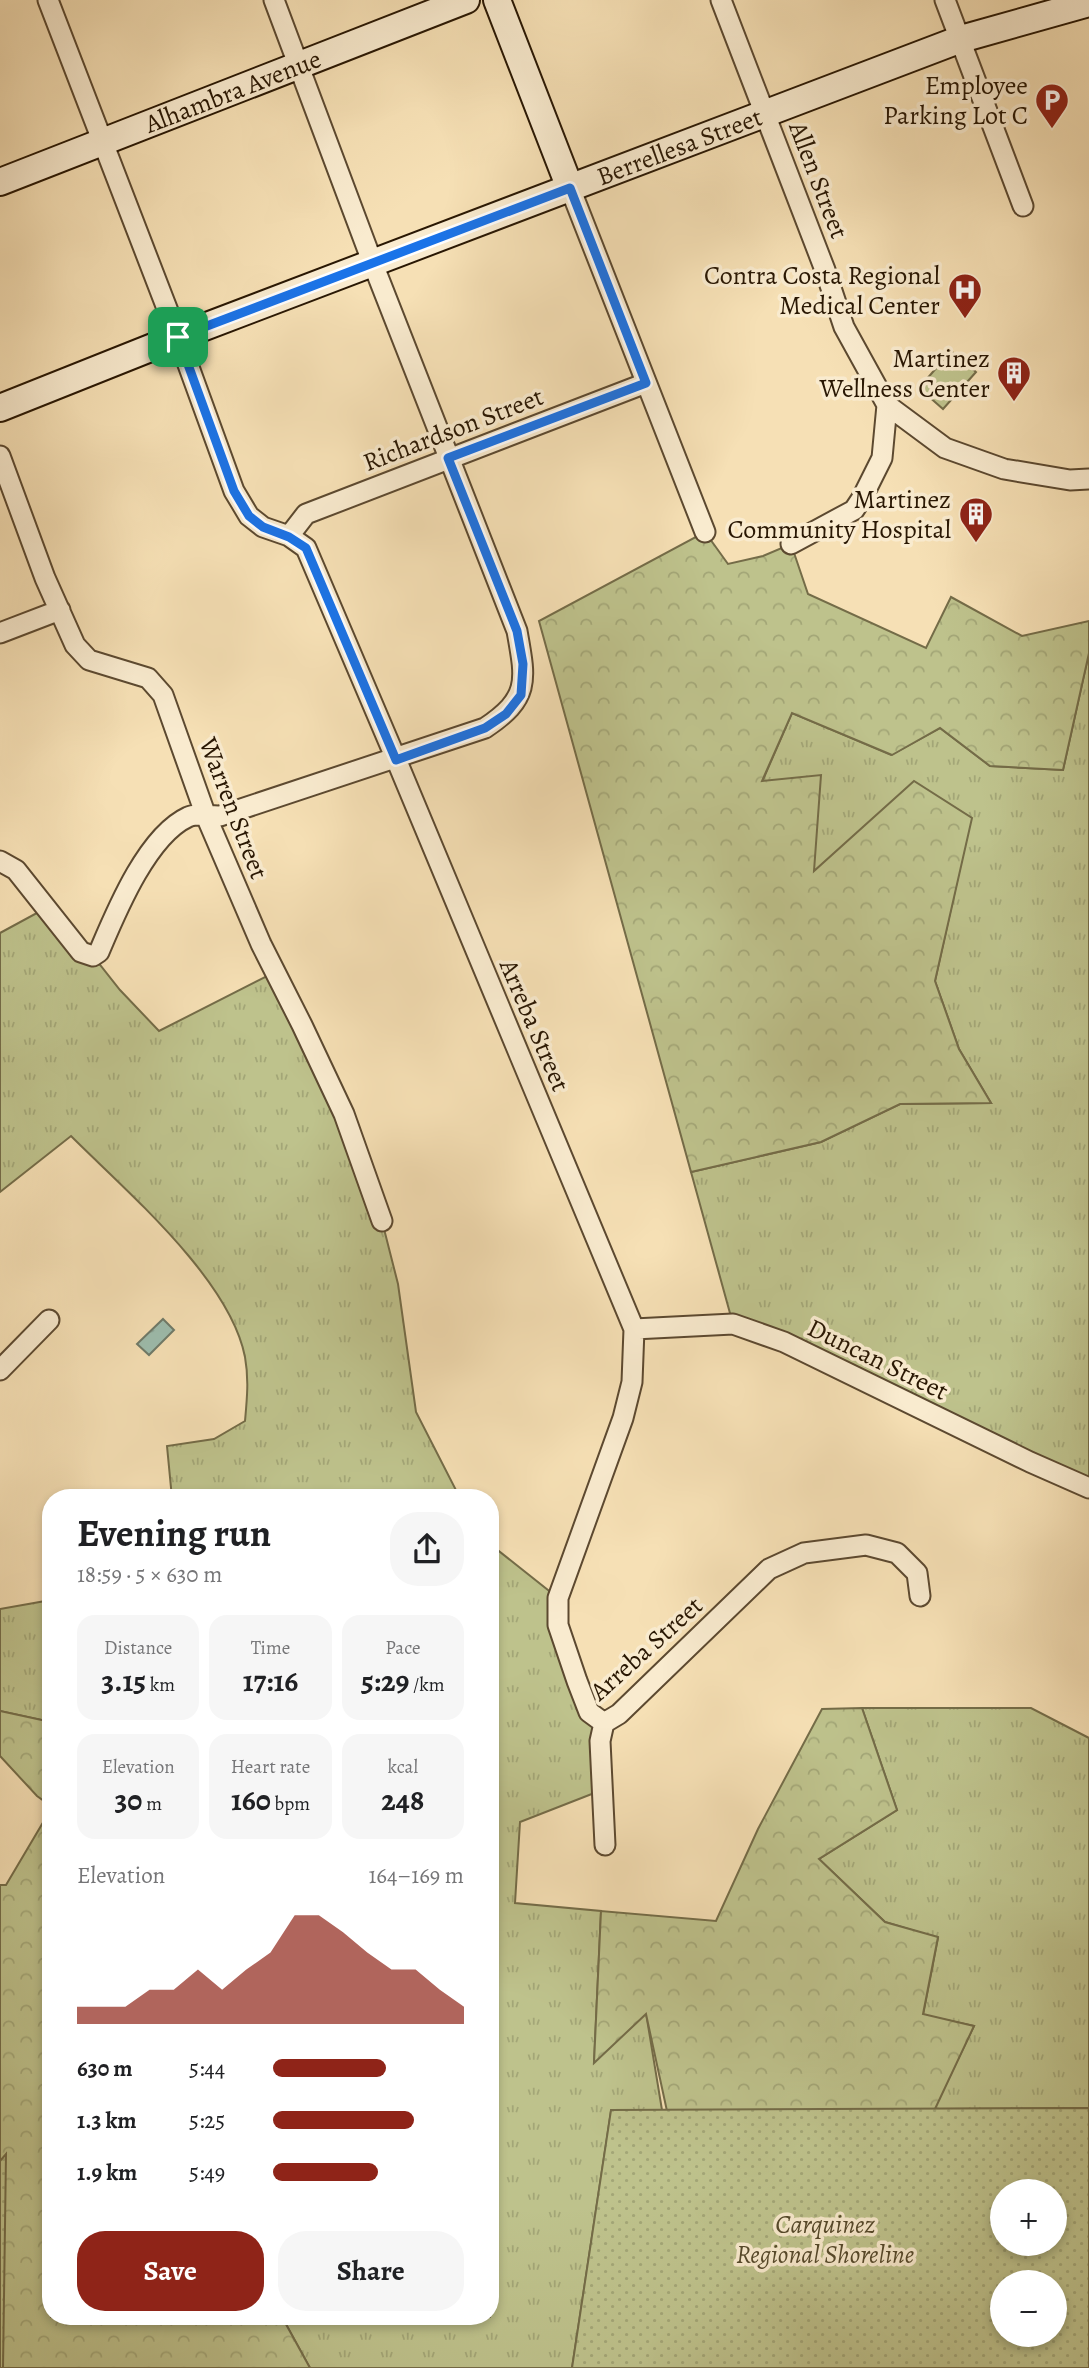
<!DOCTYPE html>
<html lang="en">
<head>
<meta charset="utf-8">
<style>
	:root { --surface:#fff; --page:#f6f6f6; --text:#202124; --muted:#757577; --accent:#8f2418 }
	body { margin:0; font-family:Alegreya,serif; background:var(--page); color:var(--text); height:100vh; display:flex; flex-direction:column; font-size:26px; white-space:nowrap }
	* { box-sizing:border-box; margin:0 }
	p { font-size:23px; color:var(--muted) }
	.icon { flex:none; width:38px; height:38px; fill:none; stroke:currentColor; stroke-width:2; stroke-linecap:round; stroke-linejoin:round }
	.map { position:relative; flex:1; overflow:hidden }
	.drawer { position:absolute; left:42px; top:1489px; width:457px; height:836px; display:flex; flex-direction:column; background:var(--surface); border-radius:28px; box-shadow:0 4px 10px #0003 }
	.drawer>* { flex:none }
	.controls { position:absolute; left:990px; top:2179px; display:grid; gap:14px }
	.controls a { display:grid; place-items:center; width:77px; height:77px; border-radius:50%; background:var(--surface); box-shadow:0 4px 10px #0003; font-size:35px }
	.pin { position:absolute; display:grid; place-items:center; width:60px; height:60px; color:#fff; margin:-30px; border-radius:14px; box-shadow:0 4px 10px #0006 }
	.round { display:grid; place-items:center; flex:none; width:74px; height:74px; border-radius:28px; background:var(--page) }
	.head { display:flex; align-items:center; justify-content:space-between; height:119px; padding:0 35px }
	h1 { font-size:38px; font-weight:700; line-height:52px }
	.metrics { display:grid; grid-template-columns:repeat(3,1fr); gap:10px; height:119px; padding:7px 35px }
	.metrics div { display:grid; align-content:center; border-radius:18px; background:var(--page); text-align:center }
	.metrics b { font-size:30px; font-weight:700 }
	.metrics small { font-size:19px; font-weight:400 }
	.metrics p { font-size:19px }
	.chart { height:196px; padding:14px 35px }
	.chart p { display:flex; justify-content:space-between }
	.chart svg { width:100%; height:126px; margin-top:7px; fill:var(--accent); opacity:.7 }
	.action { display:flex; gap:14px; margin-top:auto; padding:14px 35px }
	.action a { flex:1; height:80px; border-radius:28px; background:var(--accent); color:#fff; font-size:28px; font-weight:700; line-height:80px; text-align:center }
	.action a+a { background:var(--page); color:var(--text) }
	ul { padding:0 35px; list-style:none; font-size:23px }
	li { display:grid; grid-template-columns:112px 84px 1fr; align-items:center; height:52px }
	li i { height:18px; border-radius:9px; background:var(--accent) }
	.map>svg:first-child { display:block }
	.grass { fill:url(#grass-tufts); stroke:#746c48; stroke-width:2 }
	.forest { fill:url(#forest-crowns); stroke:#746c48; stroke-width:2 }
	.park { fill:url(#park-dots); stroke:#746c48; stroke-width:2; fill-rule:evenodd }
	.pitch { fill:#bec28c; stroke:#746c48; stroke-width:2 }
	.water { fill:url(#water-ripples); stroke:#6f7b6a; stroke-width:2 }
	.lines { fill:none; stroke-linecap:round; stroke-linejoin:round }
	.street-casing { stroke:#5c4930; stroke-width:23 }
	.secondary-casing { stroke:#291703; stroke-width:30 }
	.street { stroke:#f9ebcf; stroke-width:19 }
	.secondary { stroke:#f9ebcf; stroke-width:26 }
	.route-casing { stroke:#fff; stroke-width:14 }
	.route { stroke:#1a73e8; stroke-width:9 }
	.labels { text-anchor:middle; stroke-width:7; stroke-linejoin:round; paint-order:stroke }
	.poi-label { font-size:26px; fill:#291703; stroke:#f9ebcf; text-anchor:end }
	.street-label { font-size:26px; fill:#291703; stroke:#f9ebcf }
	.park-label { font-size:26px; font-style:italic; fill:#564a2c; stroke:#f9ebcf }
</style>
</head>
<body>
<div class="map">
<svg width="1089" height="2368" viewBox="0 0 1089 2368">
	<defs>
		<pattern id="grass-tufts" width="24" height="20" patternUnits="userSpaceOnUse" patternTransform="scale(1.75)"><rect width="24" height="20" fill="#bec28c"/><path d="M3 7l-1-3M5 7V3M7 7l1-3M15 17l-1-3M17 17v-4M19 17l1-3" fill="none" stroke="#a3a677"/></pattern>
		<pattern id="forest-crowns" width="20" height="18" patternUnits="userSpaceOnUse" patternTransform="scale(1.75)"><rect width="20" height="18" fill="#bec28c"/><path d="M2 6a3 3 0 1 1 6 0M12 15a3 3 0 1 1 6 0" fill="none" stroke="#a3a677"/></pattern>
		<pattern id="park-dots" width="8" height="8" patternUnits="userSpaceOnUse" patternTransform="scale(1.75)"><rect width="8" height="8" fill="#bec28c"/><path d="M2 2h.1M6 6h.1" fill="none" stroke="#a3a677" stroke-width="1.8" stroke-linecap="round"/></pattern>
		<pattern id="water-ripples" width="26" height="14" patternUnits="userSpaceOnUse" patternTransform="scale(1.75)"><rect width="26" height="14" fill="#9dbdae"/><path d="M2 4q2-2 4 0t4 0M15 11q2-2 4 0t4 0" fill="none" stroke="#87a294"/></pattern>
	</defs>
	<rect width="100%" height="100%" fill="#f6e0b5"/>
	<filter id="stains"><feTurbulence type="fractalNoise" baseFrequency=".00286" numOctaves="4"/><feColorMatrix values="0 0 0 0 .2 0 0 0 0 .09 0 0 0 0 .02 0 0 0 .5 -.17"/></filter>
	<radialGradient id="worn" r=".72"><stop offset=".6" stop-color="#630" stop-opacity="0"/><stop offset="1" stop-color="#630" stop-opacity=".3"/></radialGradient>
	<path class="grass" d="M 1089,653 L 1089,1488 L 733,1324 L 691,1172 L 821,1142 L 900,1104 L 991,1103 L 959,1049 L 935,981 L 971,818 L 914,782 L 814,872 L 762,782 L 792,713 L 891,755 L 940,728 L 990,766 L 1063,770 Z
		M 46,908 L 93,956 L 120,990 L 159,1031 L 275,972 L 382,1221 L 398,1284 L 416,1412 L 460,1498 L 172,1498 L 167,1446 L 214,1439 L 245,1421 C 247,1399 249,1379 245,1357 C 230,1279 126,1191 71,1136 L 0,1192 L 0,933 Z
		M 490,1544 L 558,1598 L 558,1625 L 604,1723 L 602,1790 L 520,1822 L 515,1903 L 601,1911 L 594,2062 L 646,2013 L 662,2110 L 611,2111 L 572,2368 L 310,2368 L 282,2317 L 490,2317 Z
		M 51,1600 L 51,1722 L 0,1711 L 0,1609 Z
		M 862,1708 L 1031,1708 L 1089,1738 L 1089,2108 L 934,2109 L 974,2026 L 923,2015 L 938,1938 L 885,1922 L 819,1859 L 897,1810 Z"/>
	<path class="forest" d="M 705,532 L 728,564 L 763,556 L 791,544 L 808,594 L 926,648 L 951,597 L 1022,636 L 1089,621 L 1089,653 L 1063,770 L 990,766 L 940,728 L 892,755 L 792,713 L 762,781 L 821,775 L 814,871 L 914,781 L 972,818 L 935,981 L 959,1049 L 991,1103 L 900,1104 L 821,1142 L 691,1172 L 539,621 Z
		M 862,1708 L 897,1810 L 819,1859 L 885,1922 L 938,1937 L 923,2014 L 974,2026 L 935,2109 L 917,2152 L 678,2162 L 646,2014 L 594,2063 L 601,1911 L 716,1921 L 758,1829 L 822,1709 Z
		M 0,1711 L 51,1722 L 51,1806 L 37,1796 L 0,1756 Z
		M 51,1809 L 51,2317 L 282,2317 L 310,2368 L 0,2368 L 0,1885 L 6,1885 Z"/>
	<path class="park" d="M 1089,2108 L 1089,2368 L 572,2368 L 611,2110 ZM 1003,2191 L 1055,2191 L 1055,2244 L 1003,2244 ZM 1003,2282 L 1055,2282 L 1055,2334 L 1003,2334 Z
		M 6,2154 L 3,2368 L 0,2368 L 0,2161 Z"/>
	<path class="pitch" d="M 951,351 L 976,372 L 943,409 L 919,388 Z"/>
	<path class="water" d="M 163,1319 L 174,1330 L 149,1355 L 137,1344 Z"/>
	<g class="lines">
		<g class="street-casing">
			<path id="street" d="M 48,0 L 178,337 L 234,491 L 249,516 L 263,527 L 289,536 L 306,548 L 396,759 L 634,1329 L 632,1382 L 623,1418 L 558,1598 L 558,1625 L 577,1681 L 589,1712 L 604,1723 L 619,1714 L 769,1569 L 804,1553 L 866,1545 L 897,1553 L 917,1573 L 920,1596
				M 721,0 L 825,270 L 844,327 L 887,405 L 945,448 L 1004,469 L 1070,480 L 1089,479
				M 945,0 L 1023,206
				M 570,188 L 705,532
				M 0,456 L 45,578 L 75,645 L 89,660 L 148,678 L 163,695 L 206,816 L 261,944 L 302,1025 L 344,1114 L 382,1221
				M 289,536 L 306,514 L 646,383
				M 791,544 L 854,510 L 862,498 L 882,458 L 887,405
				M 0,633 L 60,610
				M 0,861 L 16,870 L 81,952 L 93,956 L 99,952 C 116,912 147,836 188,817 C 196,813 211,816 220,816 L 485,728 C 530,698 526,681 517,631 L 373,264 L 274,0
				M 634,1329 L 733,1324 L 784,1342 L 1030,1462 L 1089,1488
				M 0,1370 L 49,1320
				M 604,1723 L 600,1741 L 605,1845"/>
		</g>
		<g class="secondary-casing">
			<g id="secondary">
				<path d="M 497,0 L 570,188"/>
				<path id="s1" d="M 0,182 L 466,0"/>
				<path id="s2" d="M 0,408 L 178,337 L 961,39 L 1089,3"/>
			</g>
		</g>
		<use href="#street" class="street"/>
		<use href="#secondary" class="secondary"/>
	</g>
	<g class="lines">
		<g class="route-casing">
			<path id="route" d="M 570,188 L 646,383 L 448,458 L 517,631 L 523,664 L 521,695 L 506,714 L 485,728 L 396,760 L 306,548 L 289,537 L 263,527 L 249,516 L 234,491 L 178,337 Z"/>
		</g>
		<use href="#route" class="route"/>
	</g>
	<defs>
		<g id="parking-pin" transform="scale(1.75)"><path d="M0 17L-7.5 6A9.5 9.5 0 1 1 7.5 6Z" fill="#8f2418" stroke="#f9ebcf"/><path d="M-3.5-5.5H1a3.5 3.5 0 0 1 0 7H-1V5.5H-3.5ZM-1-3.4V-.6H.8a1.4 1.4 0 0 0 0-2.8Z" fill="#fff"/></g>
		<g id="hospital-pin" transform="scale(1.75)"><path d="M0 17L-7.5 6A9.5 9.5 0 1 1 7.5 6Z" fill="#8f2418" stroke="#f9ebcf"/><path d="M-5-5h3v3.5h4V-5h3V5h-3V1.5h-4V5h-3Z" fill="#fff"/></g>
		<g id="building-pin" transform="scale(1.75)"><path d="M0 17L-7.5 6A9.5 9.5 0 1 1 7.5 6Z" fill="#8f2418" stroke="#f9ebcf"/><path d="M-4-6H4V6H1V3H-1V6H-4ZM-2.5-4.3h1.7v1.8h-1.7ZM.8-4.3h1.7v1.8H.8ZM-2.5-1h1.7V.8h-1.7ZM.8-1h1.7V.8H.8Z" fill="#fff"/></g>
	</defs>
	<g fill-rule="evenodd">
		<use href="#parking-pin" x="1052" y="100"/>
		<use href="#hospital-pin" x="965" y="290"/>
		<use href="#building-pin" x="1014" y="373"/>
		<use href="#building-pin" x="976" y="514"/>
	</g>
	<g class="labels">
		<g class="poi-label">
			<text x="1028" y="94">Employee<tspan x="1028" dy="30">Parking Lot C</tspan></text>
			<text x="940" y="284">Contra Costa Regional<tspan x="940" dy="30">Medical Center</tspan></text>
			<text x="990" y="367">Martinez<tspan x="990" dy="30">Wellness Center</tspan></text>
			<text x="951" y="508">Martinez<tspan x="951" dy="30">Community Hospital</tspan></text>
		</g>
		<g class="street-label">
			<text dy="9" stroke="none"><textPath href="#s1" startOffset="250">Alhambra Avenue</textPath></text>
			<text dy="9" stroke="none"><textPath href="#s2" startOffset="728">Berrellesa Street</textPath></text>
			<text transform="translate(819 180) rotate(69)" y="9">Allen Street</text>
			<text transform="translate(453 429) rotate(-21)" y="9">Richardson Street</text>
			<text transform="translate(234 808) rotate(69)" y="9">Warren Street</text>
			<text transform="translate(535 1025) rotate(67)" y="9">Arreba Street</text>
			<text transform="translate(878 1359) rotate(26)" y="9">Duncan Street</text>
			<text transform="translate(646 1648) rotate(-42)" y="9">Arreba Street</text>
		</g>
		<g class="park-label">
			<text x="825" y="2233">Carquinez<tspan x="825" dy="30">Regional Shoreline</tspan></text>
		</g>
	</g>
	<rect width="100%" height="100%" filter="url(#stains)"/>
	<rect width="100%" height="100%" fill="url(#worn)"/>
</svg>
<div class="controls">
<a>+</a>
<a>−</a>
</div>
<div class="pin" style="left:178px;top:337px;background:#1e9e55"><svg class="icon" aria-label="arrive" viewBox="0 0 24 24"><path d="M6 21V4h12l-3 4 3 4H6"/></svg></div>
<section class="drawer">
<div class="head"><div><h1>Evening run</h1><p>18:59 · 5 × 630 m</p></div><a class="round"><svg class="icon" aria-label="share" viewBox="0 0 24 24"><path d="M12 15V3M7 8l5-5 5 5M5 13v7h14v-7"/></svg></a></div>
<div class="metrics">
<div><p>Distance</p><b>3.15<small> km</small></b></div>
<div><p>Time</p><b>17:16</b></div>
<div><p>Pace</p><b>5:29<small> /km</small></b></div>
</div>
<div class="metrics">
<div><p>Elevation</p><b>30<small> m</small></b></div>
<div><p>Heart rate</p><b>160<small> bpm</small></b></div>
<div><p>kcal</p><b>248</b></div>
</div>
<div class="chart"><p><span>Elevation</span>164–169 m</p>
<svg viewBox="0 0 160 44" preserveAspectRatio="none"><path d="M0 44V38L10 38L20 38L30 32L40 32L50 25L60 32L70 25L80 19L90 6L100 6L110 12L120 19L130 25L140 25L150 32L160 38V44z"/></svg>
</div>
<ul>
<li><b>630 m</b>5:44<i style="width:59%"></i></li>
<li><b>1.3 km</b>5:25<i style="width:74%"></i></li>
<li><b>1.9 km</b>5:49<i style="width:55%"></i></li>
</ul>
<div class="action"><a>Save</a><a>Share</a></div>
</section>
</div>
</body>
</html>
